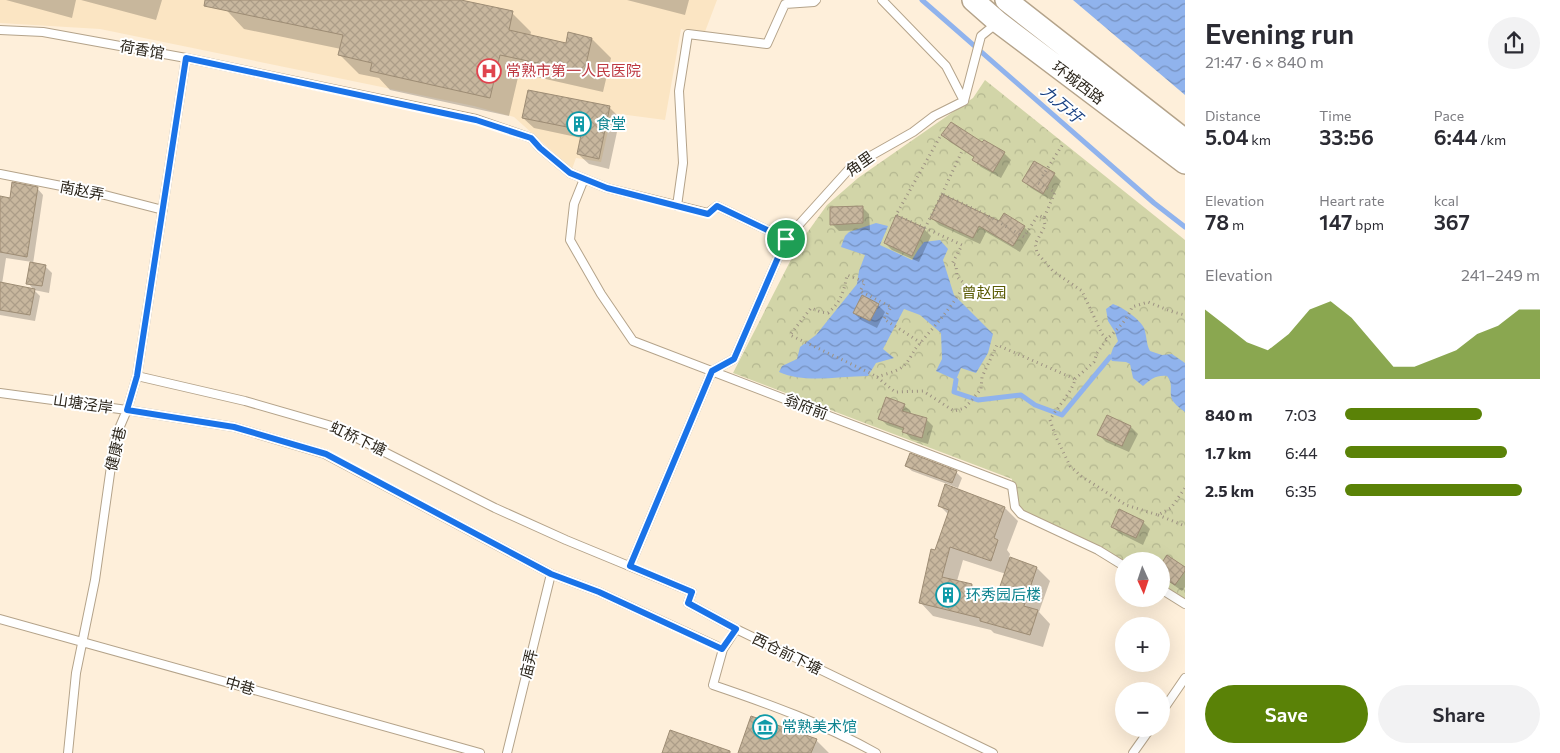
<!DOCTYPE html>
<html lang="en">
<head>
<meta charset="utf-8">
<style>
	:root { --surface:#fff; --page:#f2f2f3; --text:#2b2b33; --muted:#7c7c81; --accent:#5a8207 }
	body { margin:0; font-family:Commissioner,"Noto Sans SC",sans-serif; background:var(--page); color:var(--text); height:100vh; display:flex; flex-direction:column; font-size:19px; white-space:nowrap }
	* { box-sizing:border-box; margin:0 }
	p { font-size:16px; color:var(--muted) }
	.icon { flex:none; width:28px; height:28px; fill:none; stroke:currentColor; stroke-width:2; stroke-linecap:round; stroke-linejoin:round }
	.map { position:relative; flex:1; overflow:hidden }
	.details { display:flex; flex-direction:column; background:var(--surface); width:375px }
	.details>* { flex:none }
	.needle { width:32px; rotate:177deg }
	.buttons { position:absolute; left:1115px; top:552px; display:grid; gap:10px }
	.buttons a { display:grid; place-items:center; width:55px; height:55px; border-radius:50%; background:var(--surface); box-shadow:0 5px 20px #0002; font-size:25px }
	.pin { position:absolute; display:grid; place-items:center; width:42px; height:42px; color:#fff; margin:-21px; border:2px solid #fff; border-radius:50%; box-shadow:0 1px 5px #0007 }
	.round { display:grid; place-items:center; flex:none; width:52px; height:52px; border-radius:26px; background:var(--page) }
	.head { display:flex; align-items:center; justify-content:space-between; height:85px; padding:0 20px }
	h1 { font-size:28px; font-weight:600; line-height:38px }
	.stats { display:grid; grid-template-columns:repeat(3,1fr); gap:8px; height:85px; padding:5px 20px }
	.stats div { display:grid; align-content:center }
	.stats b { font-size:21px; font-weight:600 }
	.stats small { font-size:14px; font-weight:400 }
	.stats p { font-size:14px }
	.chart { height:140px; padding:10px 20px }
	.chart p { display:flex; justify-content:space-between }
	.chart svg { width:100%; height:90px; margin-top:5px; fill:var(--accent); opacity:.7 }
	.primary-button { display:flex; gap:10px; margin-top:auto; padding:10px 20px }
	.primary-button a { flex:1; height:58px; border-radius:30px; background:var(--accent); color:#fff; font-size:20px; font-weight:600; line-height:58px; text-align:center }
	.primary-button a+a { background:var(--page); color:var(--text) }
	ul { padding:0 20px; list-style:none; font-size:16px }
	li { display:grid; grid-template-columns:80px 60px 1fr; align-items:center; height:38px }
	li i { height:12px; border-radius:6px; background:var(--accent) }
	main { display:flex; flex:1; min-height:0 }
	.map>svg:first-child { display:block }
	.built { fill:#fbe5c3 }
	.park { fill:url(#park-crowns) }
	.water { fill:url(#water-waves) }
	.shadow { fill:#0003; fill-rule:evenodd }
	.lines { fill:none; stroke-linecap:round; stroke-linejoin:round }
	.stream { stroke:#90b3ed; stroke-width:5 }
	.building { fill:url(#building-cross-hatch); stroke:#9d8c74 }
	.service-casing { stroke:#b4a38a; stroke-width:10 }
	.secondary-casing { stroke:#b4a38a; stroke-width:24 }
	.path { stroke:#9c9182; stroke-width:3; stroke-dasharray:1 4; stroke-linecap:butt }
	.service { stroke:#fff; stroke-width:8 }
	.secondary { stroke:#fff; stroke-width:21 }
	.route-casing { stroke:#fff; stroke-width:10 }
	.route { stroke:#1a73e8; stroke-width:6 }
	.labels { text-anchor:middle; stroke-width:4; stroke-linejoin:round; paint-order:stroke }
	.street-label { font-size:15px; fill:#2c261c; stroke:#fff }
	.health-label { font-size:15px; fill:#be3a42; stroke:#fff; text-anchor:start }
	.culture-label { font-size:15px; fill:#0d838f; stroke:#fff; text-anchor:start }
	.park-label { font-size:15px; fill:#5a5b04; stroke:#fff }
	.water-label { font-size:16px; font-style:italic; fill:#153e81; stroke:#fff }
</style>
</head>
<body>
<main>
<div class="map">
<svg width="1185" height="753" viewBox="0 0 1185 753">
	<defs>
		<pattern id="park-crowns" width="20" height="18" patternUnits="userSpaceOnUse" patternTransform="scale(1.25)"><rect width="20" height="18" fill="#d2d5a8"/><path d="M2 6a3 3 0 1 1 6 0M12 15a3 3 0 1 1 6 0" fill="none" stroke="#b4b790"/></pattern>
		<pattern id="water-waves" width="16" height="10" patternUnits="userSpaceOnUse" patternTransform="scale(1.25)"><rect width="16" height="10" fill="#90b3ed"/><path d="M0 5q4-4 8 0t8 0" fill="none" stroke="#7691bf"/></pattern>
		<pattern id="building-cross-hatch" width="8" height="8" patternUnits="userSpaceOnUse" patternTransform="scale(1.25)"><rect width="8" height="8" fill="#c8b79e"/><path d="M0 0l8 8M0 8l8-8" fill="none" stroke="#ac9d88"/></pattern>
	</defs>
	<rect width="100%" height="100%" fill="#feefda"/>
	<path class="built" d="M 0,0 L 717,0 L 703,37 L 681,29 L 665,120 L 612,113 L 601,162 L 576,158 L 572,169 L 514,117 L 474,106 L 100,29 L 0,23 Z"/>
	<path class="park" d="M 985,80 L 1185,240 L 1185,604 L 1161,589 L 1161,561 L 1124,561 L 1124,566 L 1015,507 L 1012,479 L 733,373 L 799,244 L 827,205 L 858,178 L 973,98 Z"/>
	<path class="water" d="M 1073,0 L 1185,0 L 1185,95 Z
		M 876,223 L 888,226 L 880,245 L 912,260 L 918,250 L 924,242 L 940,240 L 948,249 L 943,260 L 954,295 L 993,334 L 988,353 L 976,373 L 961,368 L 956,380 L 936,371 L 942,359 L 941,333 L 920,315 L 904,309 L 883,349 L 894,358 L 876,363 L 868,376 C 838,376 806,384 779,372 L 782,366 L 797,359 L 800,347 L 816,335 L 857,284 L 859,271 L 865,255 L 841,247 L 845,236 L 849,232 Z
		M 1113,304 C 1122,307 1140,319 1144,328 C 1147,336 1146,344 1150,351 L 1162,355 L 1172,354 L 1185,363 L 1185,412 C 1180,408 1172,403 1171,396 C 1170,387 1173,384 1167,376 C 1156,375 1151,379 1143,386 L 1133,378 L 1130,364 L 1126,362 L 1112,361 L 1110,357 L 1113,348 L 1118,341 L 1115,332 L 1108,321 L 1106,309 Z"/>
	<path class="shadow" d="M 6,0 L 76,0 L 72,18 Z
		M 81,0 L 162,0 L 156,20 Z
		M 217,0 L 456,0 L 512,13 L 531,32 L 530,36 L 567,44 L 592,39 L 611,58 L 603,92 L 519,73 L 509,116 L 390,90 L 379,78 L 359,74 L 340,55 L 341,49 L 244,29 Z
		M 627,0 L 689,0 L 685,15 Z
		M 609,107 L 620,118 L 609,169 L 589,164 L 578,154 L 581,138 L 534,128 L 523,118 Z
		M 943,135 L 983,144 L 1004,153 L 1011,160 L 1001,178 L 981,167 L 974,160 L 975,158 L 950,142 Z
		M 1034,163 L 1054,174 L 1061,181 L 1051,200 L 1031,188 L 1024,181 Z
		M 37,188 L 43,195 L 33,264 L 45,266 L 52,273 L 49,293 L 34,290 L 40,296 L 35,321 L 0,315 L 0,197 L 11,199 ZM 6,258 L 32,262 L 28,283 L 34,290 L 2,284 Z
		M 862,207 L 869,214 L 870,230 L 839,231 L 832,224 Z
		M 932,218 L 1024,227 L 1031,234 L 1020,252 L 986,232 L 980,244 L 939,225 Z
		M 924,229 L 931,236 L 919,262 L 892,250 L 885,243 Z
		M 878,305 L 885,312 L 877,328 L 861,320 L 854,313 Z
		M 904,405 L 911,412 L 910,415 L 926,419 L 933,426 L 928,444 L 911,439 L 904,431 L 887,425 L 880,418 Z
		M 1107,417 L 1131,427 L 1138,434 L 1129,452 L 1106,442 L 1099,435 Z
		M 906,466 L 956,472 L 962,478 L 958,488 L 912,471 Z
		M 946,486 L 1005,508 L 1018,521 L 1007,550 L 1010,554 L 1009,558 L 1037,568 L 1050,581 L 1039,612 L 1050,624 L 1043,647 L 994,633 L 991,630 L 933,616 L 921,603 L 949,515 L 939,505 ZM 963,560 L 1006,574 L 997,599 L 981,594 L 972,585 L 957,581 Z
		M 1143,522 L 1150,529 L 1143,545 L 1119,533 L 1112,526 Z
		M 1185,569 L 1185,587 L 1182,591 L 1161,576 Z
		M 816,740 L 829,753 L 739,753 Z"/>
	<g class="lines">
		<path class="stream" d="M 922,0 L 1154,203 L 1185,227
			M 956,380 L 954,392 L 978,400 L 1021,395 L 1035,405 L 1062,415 L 1110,357"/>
	</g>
	<path class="building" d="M 205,0 L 461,0 L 513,11 L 509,30 L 566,43 L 568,32 L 592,38 L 584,73 L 500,55 L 490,98 L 370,71 L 372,63 L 338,55 L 343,35 L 204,6 Z
		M 528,90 L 610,106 L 599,159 L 577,154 L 582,130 L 522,118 Z
		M 951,122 L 982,142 L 984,140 L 1005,152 L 993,172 L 972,160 L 974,157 L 941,135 Z
		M 1034,161 L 1055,173 L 1043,194 L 1022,181 Z
		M 12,182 L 38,187 L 27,257 L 0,252 L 0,196 L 10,198 Z
		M 942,194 L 999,221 L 1004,213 L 1025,226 L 1013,246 L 979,226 L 973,238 L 930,218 Z
		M 863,206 L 863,223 L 830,225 L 830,207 Z
		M 896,215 L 925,228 L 912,256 L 884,243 Z
		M 30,262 L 46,265 L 42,286 L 26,284 Z
		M 0,282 L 35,289 L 30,315 L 0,310 Z
		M 862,295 L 879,304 L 870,321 L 853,313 Z
		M 886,397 L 905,404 L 902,411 L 927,418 L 922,438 L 902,432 L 904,428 L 878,419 Z
		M 1107,415 L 1131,426 L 1122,446 L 1097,435 Z
		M 910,453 L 957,471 L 952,483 L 905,466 Z
		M 945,484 L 1005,507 L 994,538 L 998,540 L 991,561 L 950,547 L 942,577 L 972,584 L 971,590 L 996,598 L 1010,557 L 1037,567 L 1024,606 L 1038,610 L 1030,635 L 980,621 L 980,618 L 919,603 L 931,549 L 935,550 L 949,510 L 938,506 Z
		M 1119,509 L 1144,521 L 1136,538 L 1111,527 Z
		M 1167,555 L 1185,567 L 1185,571 L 1175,585 L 1161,576 L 1161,564 Z
		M 751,716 L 817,739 L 811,753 L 738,753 Z
		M 670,730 L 730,751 L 730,753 L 662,753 Z"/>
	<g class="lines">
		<g class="service-casing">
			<path id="service" d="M 882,0 L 946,66 L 964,101
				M 0,30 L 43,32 L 186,58 L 476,119 L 531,138 L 540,148 L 570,173 L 607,188 L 708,213 L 717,206 L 786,239
				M 0,174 L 97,193 L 163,210
				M 584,179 L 574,204 L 570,240 L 601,294 L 633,341 L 1012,486 L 1015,507 L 1021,514 L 1098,550 L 1124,566
				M 677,206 L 683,163 L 679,91 L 688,34 L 767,44 L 785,4 L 814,2 L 816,0
				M 137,376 L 245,401 L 335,427 L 495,508 L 566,540 L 692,592 L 688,603 L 736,629 L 993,753
				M 0,393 L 127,410 L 234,427 L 325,454 L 551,574 L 599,592 L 723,649 L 713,685 C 769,704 824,724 876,753
				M 630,566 L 712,371 L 734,359 L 786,239 L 851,167 L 913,132 L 934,116 L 964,101 L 981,36 L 997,23
				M 1161,589 L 1185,604
				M 0,619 L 480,753
				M 723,649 L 736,629
				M 1161,713 L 1185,678
				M 68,753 L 76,673 L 95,580 L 115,438 L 127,410 L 137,376 L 186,58
				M 507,753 L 551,574
				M 1133,753 L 1150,729"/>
		</g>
		<g class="secondary-casing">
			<path id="secondary" d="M 973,0 L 998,22 L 1185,163
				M 1006,0 L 1185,140"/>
		</g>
		<path class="path" d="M 942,194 L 963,149
			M 1044,218 L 1045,226 L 1035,244 L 1037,253 L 1053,271 L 1082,291 L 1102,334 L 1107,339 C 1117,330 1127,320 1132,307 L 1148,302 L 1173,312 L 1185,315
			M 925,228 L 896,215 L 941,135
			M 921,343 L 884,319 L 891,307 L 860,291 L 865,282 L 847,275 C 844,291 841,302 828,313 L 821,312 L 811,308 L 790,335 L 870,373 L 877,377 L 895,392 L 923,391 L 954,411 L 965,408 L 981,389 L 982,377 L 997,345 L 1075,379 C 1073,391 1057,407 1050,420 L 1056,437 L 1070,466 L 1081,476 L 1126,505 L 1158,515 L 1171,508 L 1185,488
			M 877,377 C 885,374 896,372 902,367 C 908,363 912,354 916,348 C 933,328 952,307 965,284 L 957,277 L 956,265 L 952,264 L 962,245 L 925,228 L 942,194 L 985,214 L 1024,237 L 1038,215 L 1044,218 L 1055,192 L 1038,183 L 1063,144
			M 1075,379 L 1094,362 L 1097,353 L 1107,339
			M 1158,515 L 1185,526"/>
		<use href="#service" class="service"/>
		<use href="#secondary" class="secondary"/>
	</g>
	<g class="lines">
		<g class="route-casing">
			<path id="route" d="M 186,58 L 476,120 L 531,138 L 540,148 L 570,173 L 607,188 L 708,214 L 717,206 L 786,239 L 734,359 L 712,371 L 630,566 L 692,592 L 688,603 L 736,629 L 722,649 L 599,592 L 551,574 L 326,454 L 234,427 L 127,410 L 137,376 Z"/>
		</g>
		<use href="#route" class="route"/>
	</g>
	<defs>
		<g id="hospital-ring" transform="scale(1.25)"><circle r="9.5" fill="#fff" stroke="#e0444e" stroke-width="1.5"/><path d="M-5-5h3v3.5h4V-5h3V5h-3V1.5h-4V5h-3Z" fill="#e0444e"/></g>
		<g id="building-ring" transform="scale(1.25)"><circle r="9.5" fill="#fff" stroke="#0f9aa8" stroke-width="1.5"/><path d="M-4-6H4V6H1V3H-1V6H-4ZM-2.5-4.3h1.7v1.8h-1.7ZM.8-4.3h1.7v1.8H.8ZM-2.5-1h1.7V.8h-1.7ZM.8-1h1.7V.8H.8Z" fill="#0f9aa8"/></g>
		<g id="museum-ring" transform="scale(1.25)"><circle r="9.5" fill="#fff" stroke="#0f9aa8" stroke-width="1.5"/><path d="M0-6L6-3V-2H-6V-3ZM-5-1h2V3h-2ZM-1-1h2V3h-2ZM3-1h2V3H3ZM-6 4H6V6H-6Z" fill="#0f9aa8"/></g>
	</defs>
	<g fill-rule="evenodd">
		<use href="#hospital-ring" x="489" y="71"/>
		<use href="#building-ring" x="579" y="124"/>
		<use href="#building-ring" x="948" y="595"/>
		<use href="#museum-ring" x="765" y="727"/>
	</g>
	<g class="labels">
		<g class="street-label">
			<text transform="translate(142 50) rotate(10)" y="5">荷香馆</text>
			<text transform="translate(1078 83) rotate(37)" y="5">环城西路</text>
			<text transform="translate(860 164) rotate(-35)" y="5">角里</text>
			<text transform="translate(82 191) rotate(11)" y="5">南赵弄</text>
			<text transform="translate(83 404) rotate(8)" y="5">山塘泾岸</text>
			<text transform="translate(806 407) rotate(21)" y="5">翁府前</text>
			<text transform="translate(358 439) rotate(25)" y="5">虹桥下塘</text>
			<text transform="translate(116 449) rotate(-77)" y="5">健康巷</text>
			<text transform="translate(787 654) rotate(26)" y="5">西仓前下塘</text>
			<text transform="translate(529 664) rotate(-76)" y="5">庙弄</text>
			<text transform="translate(240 686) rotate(16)" y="5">中巷</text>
		</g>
		<g class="health-label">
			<text x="506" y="76">常熟市第一人民医院</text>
		</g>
		<g class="culture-label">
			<text x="596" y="129">食堂</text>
			<text x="966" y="600">环秀园后楼</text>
			<text x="782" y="732">常熟美术馆</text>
		</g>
		<g class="park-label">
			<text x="984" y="298">曾赵园</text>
		</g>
		<g class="water-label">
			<text transform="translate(1062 104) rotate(41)" y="6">九万圩</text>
		</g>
	</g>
</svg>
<div class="buttons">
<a><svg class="needle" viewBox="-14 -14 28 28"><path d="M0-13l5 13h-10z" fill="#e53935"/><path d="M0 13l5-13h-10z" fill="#7c7c81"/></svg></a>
<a>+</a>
<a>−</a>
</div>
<div class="pin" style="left:786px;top:239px;background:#1e9e55"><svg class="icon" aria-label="arrive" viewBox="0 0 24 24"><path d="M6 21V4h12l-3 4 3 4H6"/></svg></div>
</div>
<section class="details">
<div class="head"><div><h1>Evening run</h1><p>21:47 · 6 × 840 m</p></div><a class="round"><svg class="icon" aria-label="share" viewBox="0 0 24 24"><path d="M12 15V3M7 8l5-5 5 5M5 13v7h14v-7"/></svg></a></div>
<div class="stats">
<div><p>Distance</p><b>5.04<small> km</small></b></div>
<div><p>Time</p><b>33:56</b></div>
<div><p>Pace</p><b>6:44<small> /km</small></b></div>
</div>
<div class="stats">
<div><p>Elevation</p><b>78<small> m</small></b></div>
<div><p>Heart rate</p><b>147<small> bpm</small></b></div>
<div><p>kcal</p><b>367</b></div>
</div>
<div class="chart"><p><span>Elevation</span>241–249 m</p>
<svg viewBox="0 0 160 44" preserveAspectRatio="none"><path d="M0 44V10L10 18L20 26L30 30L40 22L50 10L60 6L70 14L80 26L90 38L100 38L110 34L120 30L130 22L140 18L150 10L160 10V44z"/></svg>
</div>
<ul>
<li><b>840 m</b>7:03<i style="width:70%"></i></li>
<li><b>1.7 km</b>6:44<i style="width:83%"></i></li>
<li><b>2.5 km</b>6:35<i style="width:91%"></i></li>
</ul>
<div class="primary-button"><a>Save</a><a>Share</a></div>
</section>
</main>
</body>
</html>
